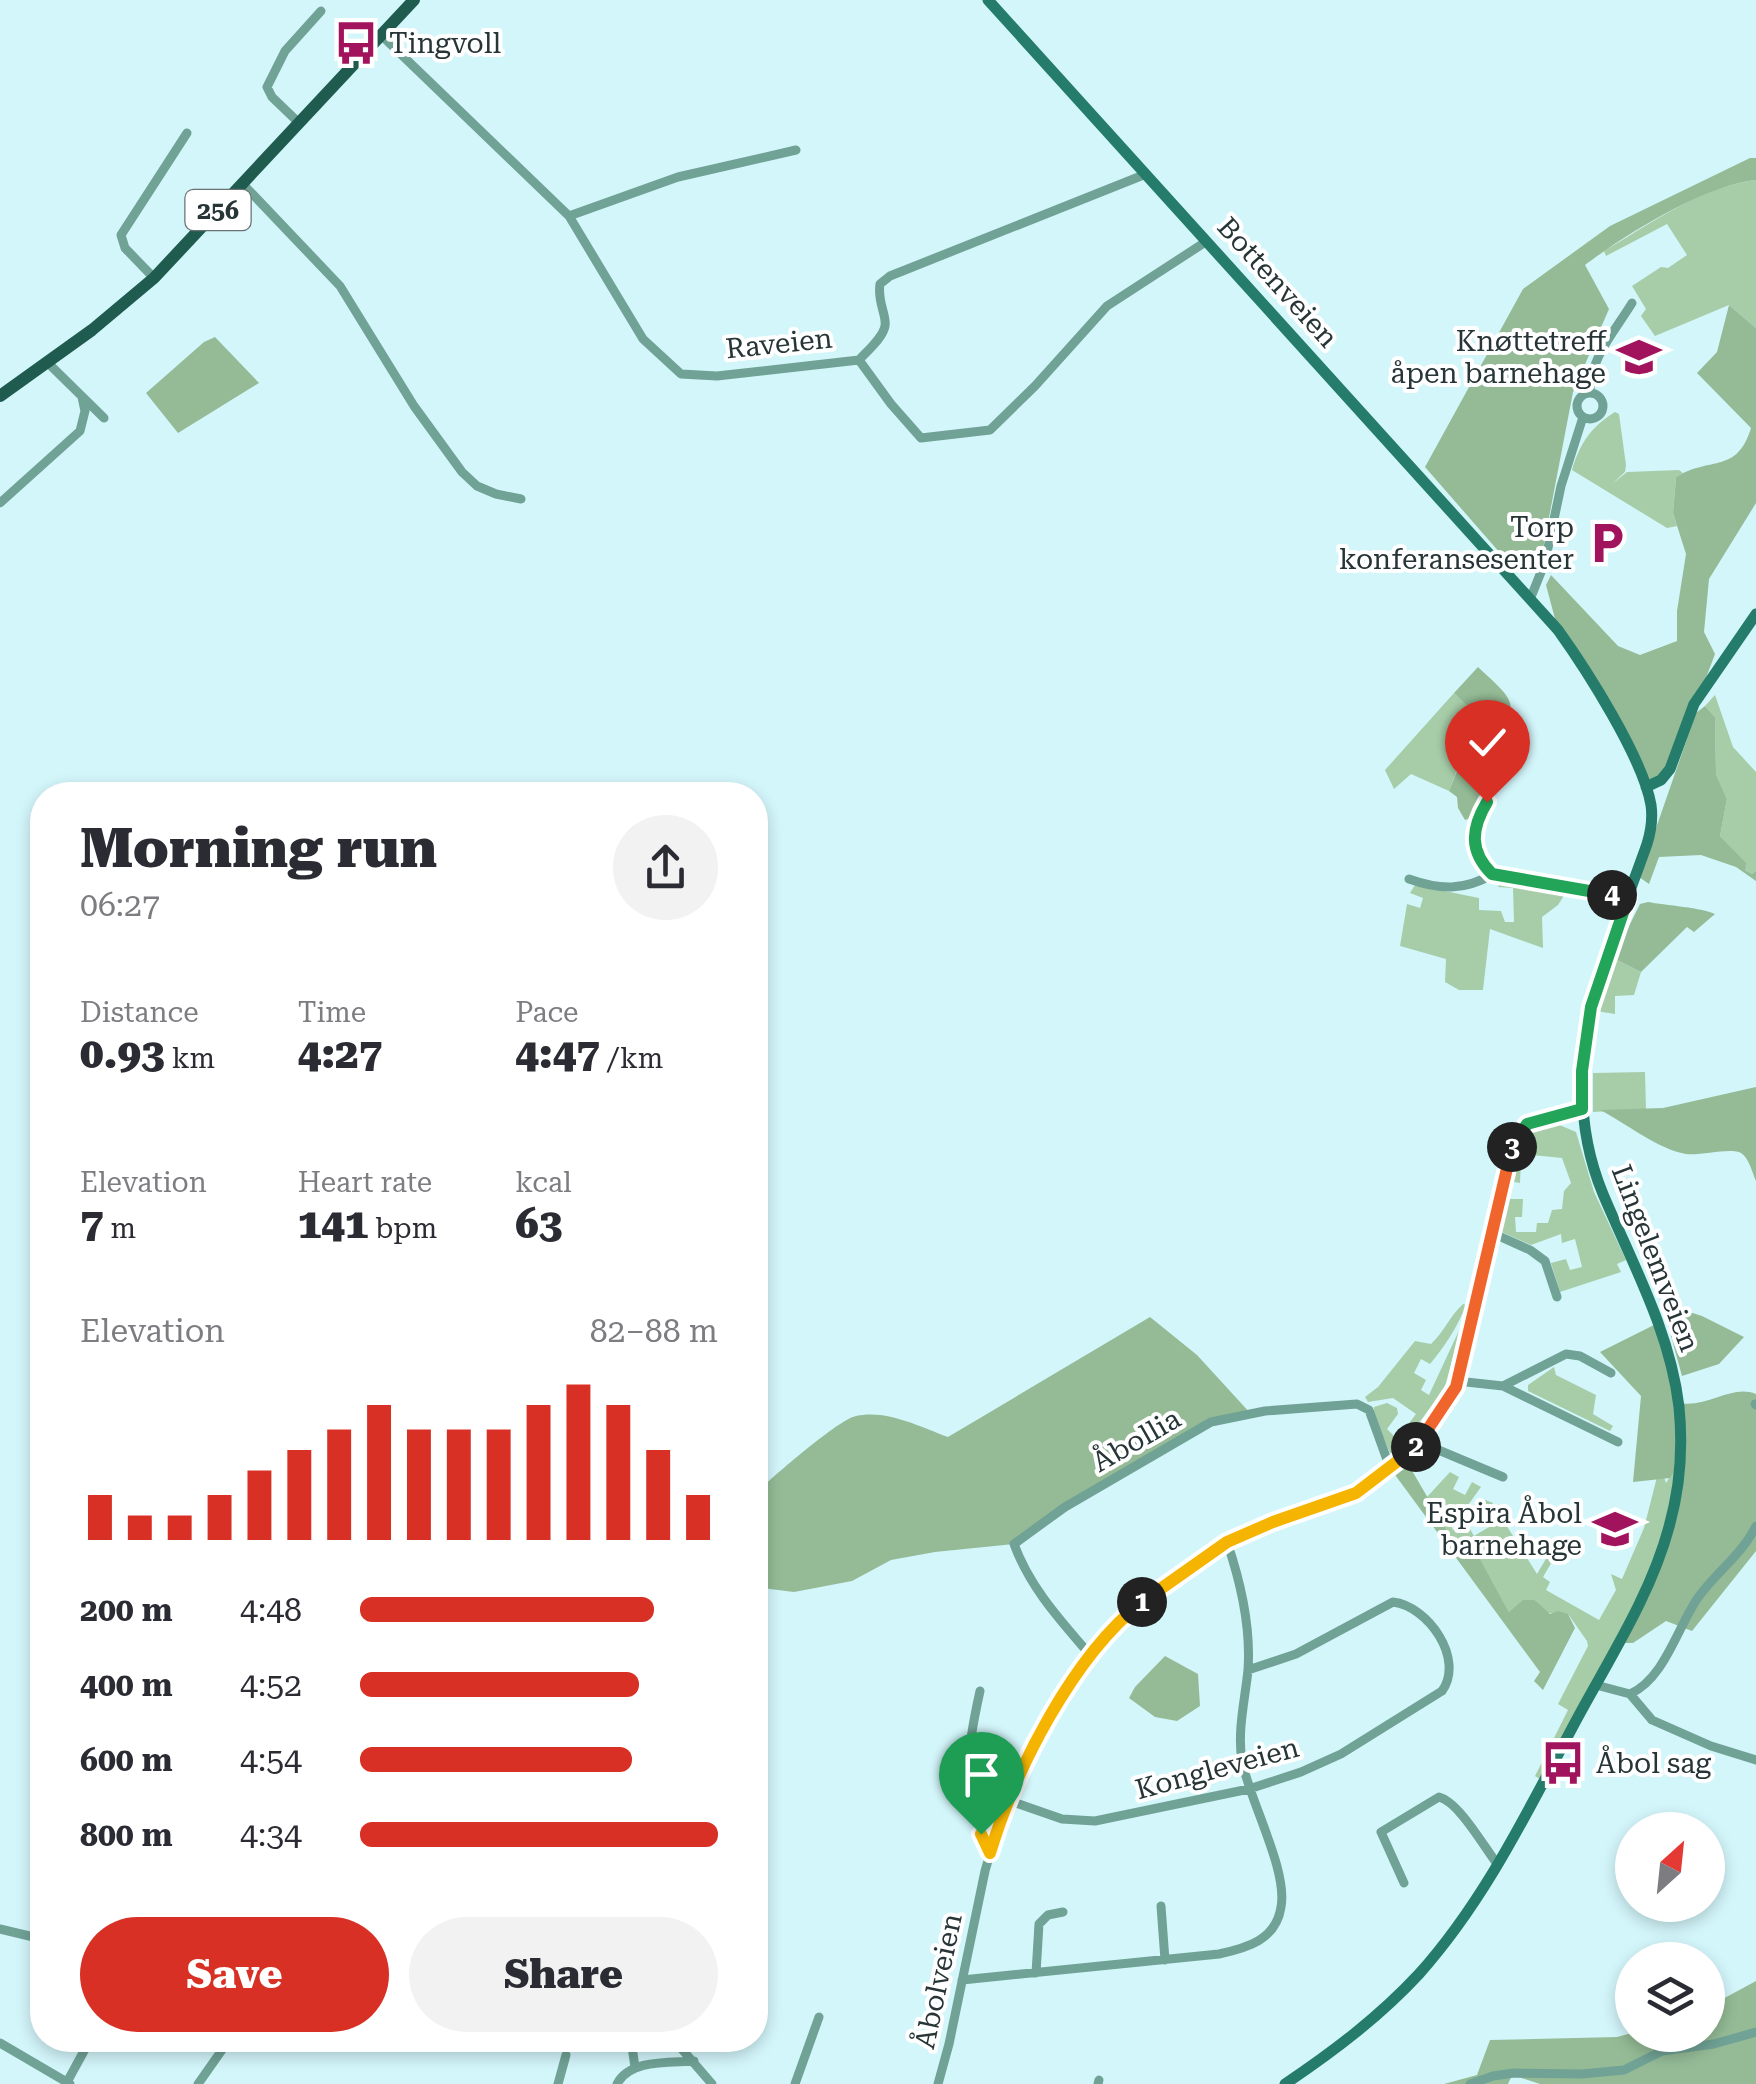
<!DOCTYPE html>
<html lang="en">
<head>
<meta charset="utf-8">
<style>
	:root { --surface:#fff; --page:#f2f2f3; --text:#2b2b33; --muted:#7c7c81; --accent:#d93025 }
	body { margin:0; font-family:"Roboto Serif",serif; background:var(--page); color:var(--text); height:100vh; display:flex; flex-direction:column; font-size:38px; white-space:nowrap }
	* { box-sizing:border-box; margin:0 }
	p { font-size:32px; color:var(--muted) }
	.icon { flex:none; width:55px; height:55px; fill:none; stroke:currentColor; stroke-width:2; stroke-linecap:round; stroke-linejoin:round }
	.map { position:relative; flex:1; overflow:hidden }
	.drawer { position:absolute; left:30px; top:782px; width:738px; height:1270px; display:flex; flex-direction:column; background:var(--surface); border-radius:40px; box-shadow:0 5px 15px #0003 }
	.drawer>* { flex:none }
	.needle { width:65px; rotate:27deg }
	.controls { position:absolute; left:1615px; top:1812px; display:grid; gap:20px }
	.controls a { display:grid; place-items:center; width:110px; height:110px; border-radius:50%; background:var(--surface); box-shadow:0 5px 15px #0003; font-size:50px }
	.pin { position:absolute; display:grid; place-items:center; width:85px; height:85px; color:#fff; margin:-102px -42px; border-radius:50% 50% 50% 0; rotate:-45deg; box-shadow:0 0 10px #0007 }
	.pin .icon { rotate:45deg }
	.km { position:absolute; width:50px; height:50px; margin:-25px; border-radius:50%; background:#222; color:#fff; font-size:28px; line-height:50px; text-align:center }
	.round { display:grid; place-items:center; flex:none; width:105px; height:105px; border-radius:52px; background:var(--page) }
	.summary { display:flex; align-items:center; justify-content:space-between; height:170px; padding:0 50px }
	h1 { font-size:55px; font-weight:800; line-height:75px }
	.stats { display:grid; grid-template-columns:repeat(3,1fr); gap:15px; height:170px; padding:10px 50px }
	.stats div { display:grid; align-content:center }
	.stats b { font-size:42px; font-weight:800 }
	.stats small { font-size:28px; font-weight:400 }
	.stats p { font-size:28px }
	.chart { height:280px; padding:20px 50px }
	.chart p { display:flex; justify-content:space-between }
	.chart svg { width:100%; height:180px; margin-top:10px; stroke:var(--accent); stroke-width:6 }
	.button { display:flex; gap:20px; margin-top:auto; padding:20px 50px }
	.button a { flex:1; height:115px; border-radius:60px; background:var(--accent); color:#fff; font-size:40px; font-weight:800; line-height:115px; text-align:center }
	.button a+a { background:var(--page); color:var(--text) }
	ul { padding:0 50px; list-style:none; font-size:32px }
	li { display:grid; grid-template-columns:160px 120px 1fr; align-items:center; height:75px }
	li i { height:25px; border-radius:12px; background:var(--accent) }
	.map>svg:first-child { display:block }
	.green { fill:#a6cda8 }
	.forest { fill:#94bb96 }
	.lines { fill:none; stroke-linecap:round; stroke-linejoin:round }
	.minor { stroke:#70a295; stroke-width:9 }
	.secondary { stroke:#257c6b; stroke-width:11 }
	.primary { stroke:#1f5b4e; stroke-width:12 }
	.split-1-casing { stroke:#fff; stroke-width:20 }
	.split-2-casing { stroke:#fff; stroke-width:20 }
	.split-3-casing { stroke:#fff; stroke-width:20 }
	.split-4-casing { stroke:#fff; stroke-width:20 }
	.split-5-casing { stroke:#fff; stroke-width:20 }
	.split-1 { stroke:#f5b400; stroke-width:12 }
	.split-2 { stroke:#f5b400; stroke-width:12 }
	.split-3 { stroke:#f0652b; stroke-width:12 }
	.split-4 { stroke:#22a559; stroke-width:12 }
	.split-5 { stroke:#22a559; stroke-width:12 }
	.labels { text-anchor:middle; stroke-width:8; stroke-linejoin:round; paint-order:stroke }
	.shield { fill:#fff; stroke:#687273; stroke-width:2.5 }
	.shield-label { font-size:25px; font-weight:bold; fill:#273537 }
	.poi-label { font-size:28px; fill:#273537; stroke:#fff; text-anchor:end }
	.street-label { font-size:28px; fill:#273537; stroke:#fff }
</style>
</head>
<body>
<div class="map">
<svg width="1756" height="2084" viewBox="0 0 1756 2084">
	<rect width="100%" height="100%" fill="#d3f6fb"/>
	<path class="green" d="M 1756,180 L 1756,328 L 1729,305 L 1655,336 L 1641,316 L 1646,309 L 1632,286 L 1661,267 L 1668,268 L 1687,255 L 1667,224 L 1606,256 L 1604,251 C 1650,224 1702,186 1756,180 Z
		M 1615,412 L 1619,414 L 1626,465 L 1625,472 L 1612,484 L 1627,472 L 1679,470 L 1683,473 L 1676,477 L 1673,513 L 1677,526 L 1667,528 L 1572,470 C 1580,443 1591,427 1615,412 Z
		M 1454,693 L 1470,707 C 1468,736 1460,764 1449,791 L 1411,774 L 1394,789 L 1385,770 Z
		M 1715,695 L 1733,747 L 1756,772 L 1756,871 L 1752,874 L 1745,870 L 1745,863 L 1720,836 L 1727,799 L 1716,774 L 1715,717 L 1705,706 Z
		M 1503,878 L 1567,891 L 1558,905 L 1542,917 L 1543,948 L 1490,929 L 1483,990 L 1459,990 L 1445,982 L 1446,959 L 1400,946 L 1407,904 L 1420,908 L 1423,898 L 1410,893 L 1415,885 L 1479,898 L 1479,910 L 1501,911 L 1505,922 L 1514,922 L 1513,888 L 1498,887 Z
		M 1613,958 L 1641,972 L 1634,995 L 1615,996 L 1615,1014 L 1596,1011 Z
		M 1645,1072 L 1646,1109 L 1593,1112 L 1593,1073 Z
		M 1550,1121 L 1576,1132 L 1594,1192 L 1626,1260 L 1617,1264 L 1621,1272 L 1560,1292 L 1551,1263 L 1566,1259 L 1570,1270 L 1582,1267 L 1575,1239 L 1562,1243 L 1561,1234 L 1531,1245 L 1497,1230 L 1502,1199 L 1523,1199 L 1522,1217 L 1515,1217 L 1516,1232 L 1536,1232 L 1537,1223 L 1548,1223 L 1552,1210 L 1562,1209 L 1564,1191 L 1571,1183 L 1562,1158 L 1532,1155 L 1531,1160 L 1521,1161 L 1520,1183 L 1508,1181 C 1514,1147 1513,1132 1550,1121 Z
		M 1463,1304 L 1466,1305 C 1458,1326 1445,1346 1430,1364 L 1421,1359 L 1414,1373 L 1426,1380 L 1421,1390 L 1429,1395 L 1462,1324 L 1444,1390 L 1398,1450 L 1390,1453 L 1374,1416 L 1374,1407 L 1387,1403 L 1397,1408 L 1398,1414 L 1387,1429 L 1397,1439 L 1416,1414 L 1393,1398 L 1368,1402 L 1365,1397 L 1378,1387 L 1415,1341 L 1431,1344 C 1444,1332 1449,1317 1463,1304 Z
		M 1554,1367 L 1556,1375 L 1596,1395 L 1593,1414 L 1613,1426 L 1610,1431 L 1528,1391 L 1528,1385 Z
		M 1680,1461 L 1652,1575 L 1543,1781 L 1535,1776 L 1568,1710 L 1558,1704 L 1588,1646 L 1587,1641 L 1568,1614 L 1547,1613 L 1535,1600 L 1509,1612 L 1469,1540 L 1456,1546 L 1427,1497 L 1450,1472 L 1459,1477 L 1453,1489 L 1465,1495 L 1472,1482 L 1481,1487 L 1466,1508 L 1461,1505 L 1445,1514 L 1453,1530 L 1467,1524 L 1474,1536 L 1489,1527 L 1478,1508 L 1483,1499 L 1493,1503 L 1491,1508 L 1503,1514 L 1503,1520 L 1537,1574 L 1554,1545 L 1560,1548 L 1543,1577 L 1550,1582 L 1546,1590 L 1599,1620 L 1616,1590 L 1611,1574 L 1622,1579 L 1644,1528 L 1657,1477 L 1664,1477 L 1666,1483 Z"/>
	<path class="forest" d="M 1750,158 L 1756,158 L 1756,180 C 1705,185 1626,234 1585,265 L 1609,309 L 1573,392 L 1542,554 L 1530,571 L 1514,569 L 1425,467 L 1523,289 L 1610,226 Z
		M 1729,305 L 1756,328 L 1756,503 L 1709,579 L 1704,632 L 1715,654 L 1674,763 L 1647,786 L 1558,630 L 1546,585 L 1551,575 L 1618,646 L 1640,655 L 1677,641 L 1677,611 L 1686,554 L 1673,513 L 1676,477 C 1711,456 1737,474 1751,428 L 1697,373 L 1717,352 Z
		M 215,337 L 259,383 L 178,433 L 146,393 L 204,342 Z
		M 1478,667 C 1520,706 1514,698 1502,753 L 1506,762 C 1500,781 1486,815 1465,820 L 1458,808 L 1457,797 L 1449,791 L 1457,771 L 1449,757 L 1468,735 L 1470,708 L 1454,693 Z
		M 1705,706 L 1715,717 L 1716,774 L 1727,799 L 1720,836 L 1746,863 L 1745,870 L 1752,874 L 1756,871 L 1756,881 L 1736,867 L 1701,855 L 1659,857 L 1649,884 L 1639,877 L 1696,713 Z
		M 1648,902 C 1664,905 1704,908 1715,914 L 1694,932 L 1687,927 L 1641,972 L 1613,958 L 1640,904 Z
		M 1756,1087 L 1756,1181 C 1752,1172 1749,1158 1741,1153 C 1731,1147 1700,1156 1686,1154 C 1657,1149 1626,1123 1600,1110 L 1663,1108 Z
		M 1680,1309 L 1702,1316 L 1744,1337 L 1719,1364 L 1682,1376 L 1668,1325 Z
		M 1150,1317 L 1197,1355 L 1251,1414 L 1211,1422 L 1134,1466 L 1014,1544 L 935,1552 L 891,1560 L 852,1581 L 794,1592 L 755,1587 L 755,1494 C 770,1479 839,1419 856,1416 C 886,1409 921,1427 948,1437 Z
		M 1658,1323 L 1678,1403 C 1710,1408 1731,1384 1756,1394 L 1756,1551 L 1692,1631 L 1666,1621 L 1633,1643 L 1618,1643 L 1652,1575 L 1678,1464 L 1670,1478 L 1633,1482 L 1641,1396 L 1600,1352 Z
		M 1404,1457 L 1456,1546 L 1469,1539 L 1509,1612 L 1523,1600 L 1535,1600 L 1550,1614 L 1558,1611 L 1568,1614 L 1575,1628 L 1543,1690 L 1534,1681 L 1540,1672 L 1390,1468 Z
		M 1165,1656 L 1198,1674 L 1200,1706 L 1177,1721 L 1155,1717 L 1129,1698 L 1135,1687 Z
		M 1756,1981 L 1756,2084 L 1540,2084 L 1512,2075 L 1508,2084 L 1444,2084 L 1477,2075 L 1490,2040 L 1617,2037 L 1632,2033 L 1708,2035 L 1708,2007 Z"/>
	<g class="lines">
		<path class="minor" d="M 380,34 L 569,216 L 643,339 L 681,374 L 717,376 L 859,360 L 891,404 L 921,438 L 990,430 L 1035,386 L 1107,306 L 1207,241
			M 298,122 L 272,97 L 267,87 L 285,51 L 321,11
			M 242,183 L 340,286 L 414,406 L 462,472 L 477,486 L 496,494 L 521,499
			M 569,216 L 678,177 L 796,150
			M 154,278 L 125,248 L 121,235 L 187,133
			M 859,360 C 867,351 883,338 885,326 C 887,315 877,302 880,284 L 890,276 L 1146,174
			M 47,362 L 104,418
			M1577 406a13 13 0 1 1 26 0a13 13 0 1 1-26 0Z
			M 1590,393 C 1589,359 1615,331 1632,303
			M 0,503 L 80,431 L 85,411 L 82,397
			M 1531,597 L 1545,562 L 1561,486 L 1583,417
			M 1487,801 C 1471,829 1469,851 1493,874
			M 1493,874 L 1628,898
			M 1409,879 C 1440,890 1464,891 1493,874
			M 1492,1233 L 1530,1250 L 1545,1261 L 1557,1297
			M 1457,1381 L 1503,1386 L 1618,1442
			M 1503,1386 L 1566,1354 L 1580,1356 L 1611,1373
			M 1755,1404 L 1756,1405
			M 1421,1440 L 1436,1449 L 1503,1477
			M 1091,1656 C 1061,1621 1030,1588 1014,1544 L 1065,1507 L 1211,1422 L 1265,1411 L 1357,1404 L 1369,1410 L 1390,1468
			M 1596,1685 L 1630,1694 C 1664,1679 1677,1629 1697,1599 C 1715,1573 1742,1555 1756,1526
			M 980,1691 C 966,1755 961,1791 990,1853
			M 1630,1694 L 1652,1720 L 1711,1746 L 1756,1760
			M 1007,1800 L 1062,1819 L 1095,1821 L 1249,1789 L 1301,1772 L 1341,1754 L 1442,1691 C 1465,1659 1428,1606 1393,1602 L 1296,1654 L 1248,1670
			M 1404,1883 L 1381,1832 L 1439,1797 C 1459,1802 1484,1847 1498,1865
			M 1161,1906 L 1165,1960
			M 0,1929 L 42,1939
			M 1036,1973 L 1039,1924 L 1048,1915 L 1063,1912
			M 962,1980 L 1219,1954 C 1247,1948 1276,1940 1281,1907 C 1288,1870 1250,1802 1242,1761 C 1237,1731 1245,1700 1248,1670 C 1251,1627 1241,1583 1227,1542
			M 631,2040 L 635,2067
			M 674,2040 L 712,2084
			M 0,2043 L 70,2084
			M 66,2084 L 90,2040
			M 198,2084 L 229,2040
			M 558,2084 L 566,2055
			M 617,2084 C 630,2059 669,2063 694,2061
			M 795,2084 L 819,2017
			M 938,2084 L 949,2044 L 985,1871 L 1001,1816 L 1015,1781 L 1054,1712 L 1091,1656 L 1114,1628 L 1175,1576 L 1227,1542 L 1273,1522 L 1356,1493 L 1416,1447 L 1456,1387 L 1514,1142 L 1527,1124 L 1582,1109
			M 1098,2084 L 1099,2080
			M 1470,2084 L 1493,2076 L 1514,2073 L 1582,2074 L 1624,2070 L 1662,2051 L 1714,2044 L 1756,2032"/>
		<path class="secondary" d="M 988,0 L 1558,630 C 1586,669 1643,758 1651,805 C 1653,819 1651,831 1647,844 C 1606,960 1552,1071 1603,1194 C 1632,1263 1670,1331 1679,1407 C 1683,1447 1680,1488 1669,1527 C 1651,1594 1611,1656 1578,1717 C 1530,1806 1487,1898 1419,1974 C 1379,2017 1334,2051 1285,2084
			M 1646,787 L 1661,780 L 1670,769 L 1694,704 L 1756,614"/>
		<path class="primary" d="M 0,396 L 92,330 L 154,278 L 414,0"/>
	</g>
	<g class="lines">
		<g class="split-1-casing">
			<path id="split-1" d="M 981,1834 L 990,1853 C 1015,1770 1073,1656 1142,1602"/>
		</g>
		<g class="split-2-casing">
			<path id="split-2" d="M 1142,1602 L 1227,1542 L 1273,1522 L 1356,1493 L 1416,1447"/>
		</g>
		<g class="split-3-casing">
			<path id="split-3" d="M 1416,1447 L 1456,1387 L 1512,1147"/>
		</g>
		<g class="split-4-casing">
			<path id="split-4" d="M 1512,1147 L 1527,1124 L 1582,1109 L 1582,1071 L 1591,1007 L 1628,898 L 1612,895"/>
		</g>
		<g class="split-5-casing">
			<path id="split-5" d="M 1487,802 C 1471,829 1469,851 1492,874 L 1612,895"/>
		</g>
		<use href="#split-1" class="split-1"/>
		<use href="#split-2" class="split-2"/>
		<use href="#split-3" class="split-3"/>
		<use href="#split-4" class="split-4"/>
		<use href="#split-5" class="split-5"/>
	</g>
	<defs>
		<g id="bus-bare" transform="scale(3.45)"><path d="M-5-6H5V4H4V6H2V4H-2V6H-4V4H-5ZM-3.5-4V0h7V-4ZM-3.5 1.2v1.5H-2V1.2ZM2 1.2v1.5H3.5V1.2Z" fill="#a1145d" stroke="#fff" stroke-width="2.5" paint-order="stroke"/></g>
		<g id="school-bare" transform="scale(3.45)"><path d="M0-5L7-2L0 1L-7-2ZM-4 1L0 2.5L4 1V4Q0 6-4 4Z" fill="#a1145d" stroke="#fff" stroke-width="2.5" paint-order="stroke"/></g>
		<g id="parking-bare" transform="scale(3.45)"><path d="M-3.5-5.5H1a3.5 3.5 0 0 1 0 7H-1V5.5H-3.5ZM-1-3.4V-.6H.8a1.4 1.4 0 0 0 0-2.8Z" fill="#a1145d" stroke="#fff" stroke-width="2.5" paint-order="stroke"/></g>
	</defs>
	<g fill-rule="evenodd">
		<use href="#bus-bare" x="356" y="43"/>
		<use href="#school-bare" x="1639" y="357"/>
		<use href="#parking-bare" x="1607" y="543"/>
		<use href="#school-bare" x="1615" y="1529"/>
		<use href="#bus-bare" x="1563" y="1763"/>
	</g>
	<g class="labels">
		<rect class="shield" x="185.5" y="190" width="65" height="40" rx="8"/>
		<g class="shield-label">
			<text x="218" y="219">256</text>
		</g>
		<g class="poi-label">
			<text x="389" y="53" text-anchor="start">Tingvoll</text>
			<text x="1606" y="351">Knøttetreff<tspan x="1606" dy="32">åpen barnehage</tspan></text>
			<text x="1574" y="537">Torp<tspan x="1574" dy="32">konferansesenter</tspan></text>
			<text x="1582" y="1523">Espira Åbol<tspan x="1582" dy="32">barnehage</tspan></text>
			<text x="1596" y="1773" text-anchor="start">Åbol sag</text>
		</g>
		<g class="street-label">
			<text transform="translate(1278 282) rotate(48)" y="10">Bottenveien</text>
			<text transform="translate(779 343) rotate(-6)" y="10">Raveien</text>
			<text transform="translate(1656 1258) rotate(69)" y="10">Lingelemveien</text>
			<text transform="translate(1136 1440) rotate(-30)" y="10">Åbollia</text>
			<text transform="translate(1217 1768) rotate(-15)" y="10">Kongleveien</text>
			<text transform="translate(938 1981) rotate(-78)" y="10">Åbolveien</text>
		</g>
	</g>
</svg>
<div class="controls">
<a><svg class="needle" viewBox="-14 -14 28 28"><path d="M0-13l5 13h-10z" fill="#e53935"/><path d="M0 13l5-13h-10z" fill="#7c7c81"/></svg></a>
<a><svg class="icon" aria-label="layers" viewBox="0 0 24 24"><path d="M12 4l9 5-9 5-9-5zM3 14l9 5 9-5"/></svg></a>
</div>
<div class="pin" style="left:981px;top:1834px;background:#1e9e55"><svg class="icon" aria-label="arrive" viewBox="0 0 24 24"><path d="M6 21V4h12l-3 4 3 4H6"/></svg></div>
<div class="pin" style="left:1487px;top:802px;background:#d93025"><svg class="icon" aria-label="check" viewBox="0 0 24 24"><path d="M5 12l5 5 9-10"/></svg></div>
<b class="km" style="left:1142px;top:1602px">1</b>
<b class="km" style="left:1416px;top:1447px">2</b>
<b class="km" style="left:1512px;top:1147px">3</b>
<b class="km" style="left:1612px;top:895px">4</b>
<section class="drawer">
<div class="summary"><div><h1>Morning run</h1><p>06:27</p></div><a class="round"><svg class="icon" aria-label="share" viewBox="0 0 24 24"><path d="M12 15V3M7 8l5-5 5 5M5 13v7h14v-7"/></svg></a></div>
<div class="stats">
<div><p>Distance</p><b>0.93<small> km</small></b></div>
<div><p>Time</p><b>4:27</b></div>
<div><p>Pace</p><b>4:47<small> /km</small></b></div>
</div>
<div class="stats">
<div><p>Elevation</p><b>7<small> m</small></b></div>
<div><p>Heart rate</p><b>141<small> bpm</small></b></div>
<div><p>kcal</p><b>63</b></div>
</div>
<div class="chart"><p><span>Elevation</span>82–88 m</p>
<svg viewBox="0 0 160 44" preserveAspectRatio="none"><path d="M5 44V33M15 44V38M25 44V38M35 44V33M45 44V27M55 44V22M65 44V17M75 44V11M85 44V17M95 44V17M105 44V17M115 44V11M125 44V6M135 44V11M145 44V22M155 44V33"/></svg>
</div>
<ul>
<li><b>200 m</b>4:48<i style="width:82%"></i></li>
<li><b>400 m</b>4:52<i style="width:78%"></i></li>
<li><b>600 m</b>4:54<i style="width:76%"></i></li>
<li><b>800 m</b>4:34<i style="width:100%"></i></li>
</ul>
<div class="button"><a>Save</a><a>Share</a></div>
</section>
</div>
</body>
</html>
